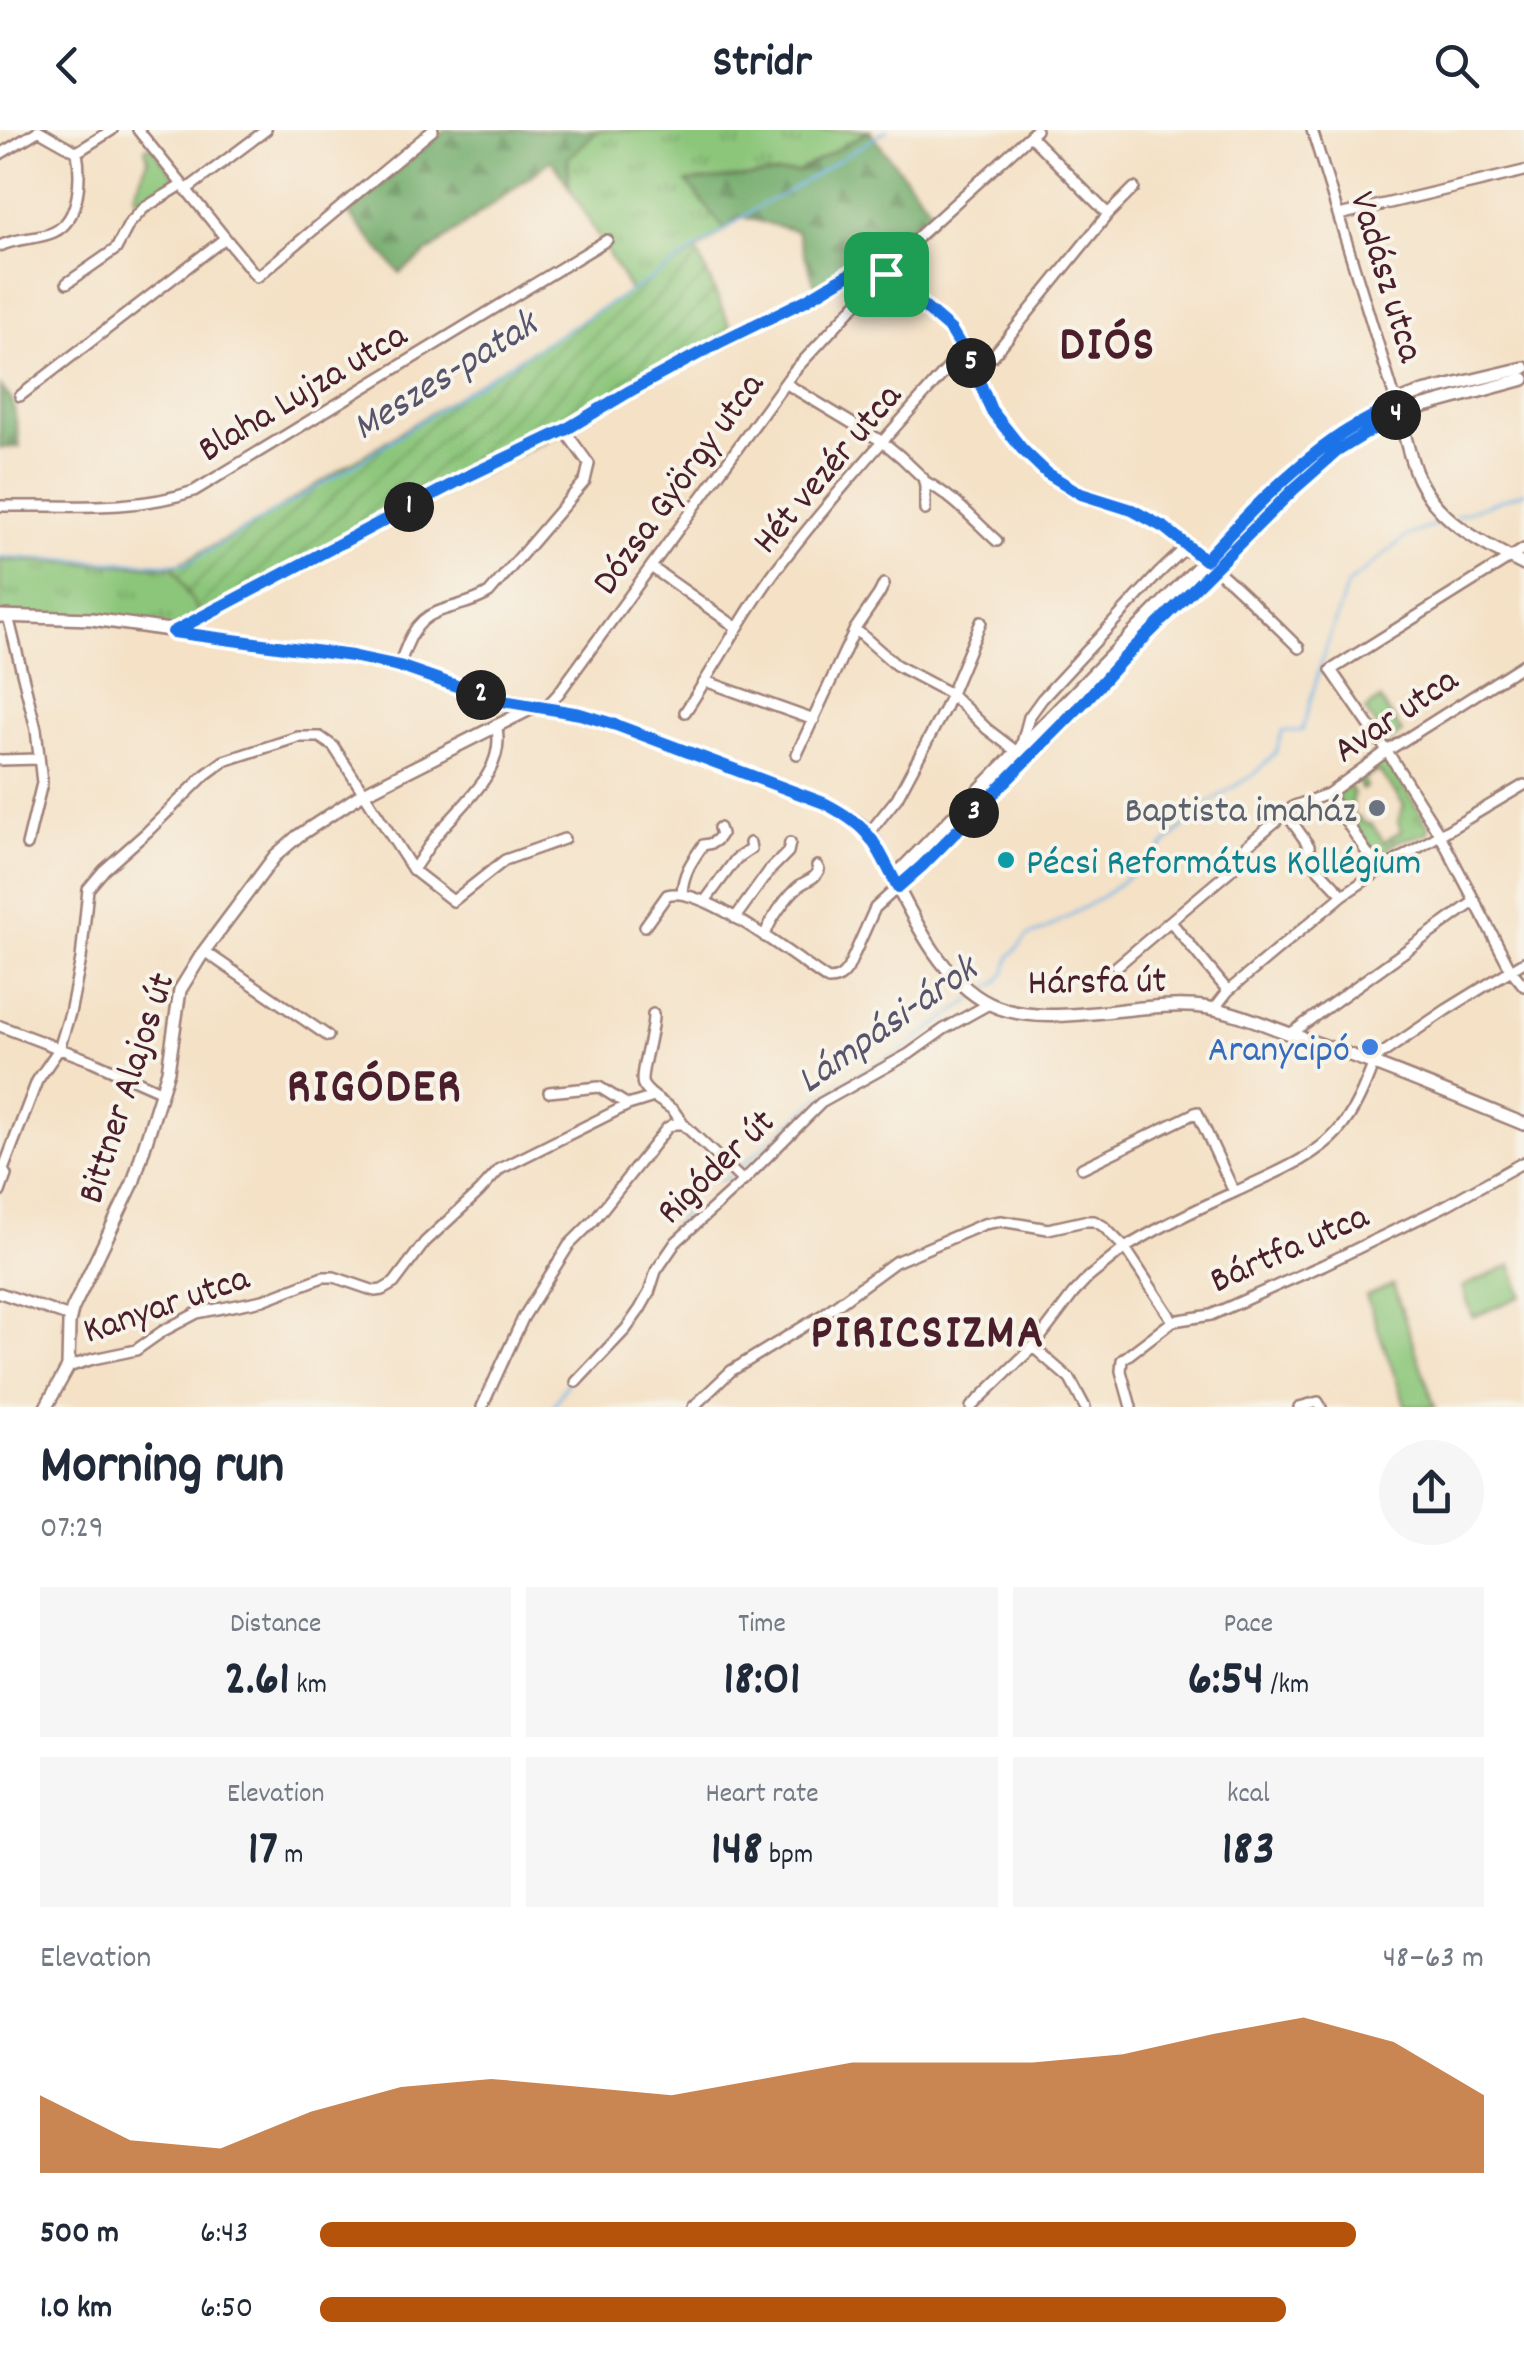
<!DOCTYPE html>
<html lang="en">
<head>
<meta charset="utf-8">
<style>
	:root { --surface:#fff; --page:#f6f6f7; --text:#1f2937; --muted:#747a83; --accent:#b45309 }
	body { margin:0; font-family:Dekko,sans-serif; background:var(--page); color:var(--text); height:100vh; display:flex; flex-direction:column; font-size:38px; white-space:nowrap }
	* { box-sizing:border-box; margin:0 }
	p { font-size:32px; color:var(--muted) }
	.icon { flex:none; width:55px; height:55px; fill:none; stroke:currentColor; stroke-width:2; stroke-linecap:round; stroke-linejoin:round }
	.map { position:relative; height:1277px; overflow:hidden }
	.side { display:flex; flex-direction:column; background:var(--surface); flex:1 }
	.side>* { flex:none }
	.pin { position:absolute; display:grid; place-items:center; width:85px; height:85px; color:#fff; margin:-42px; border-radius:20px; box-shadow:0 5px 15px #0006 }
	.km { position:absolute; width:50px; height:50px; margin:-25px; border-radius:50%; background:#222; color:#fff; font-size:28px; line-height:50px; text-align:center }
	.round { display:grid; place-items:center; flex:none; width:105px; height:105px; border-radius:52px; background:var(--page) }
	.head { display:flex; align-items:center; justify-content:space-between; height:170px; padding:0 40px }
	h1 { font-size:55px; font-weight:800; line-height:75px }
	.metrics { display:grid; grid-template-columns:repeat(3,1fr); gap:15px; height:170px; padding:10px 40px }
	.metrics div { display:grid; align-content:center; border-radius:0px; background:var(--page); text-align:center }
	.metrics b { font-size:50px; font-weight:800 }
	.metrics small { font-size:28px; font-weight:400 }
	.metrics p { font-size:28px }
	.chart { height:280px; padding:20px 40px }
	.chart p { display:flex; justify-content:space-between }
	.chart svg { width:100%; height:180px; margin-top:10px; fill:var(--accent); opacity:.7 }
	ul { padding:0 40px; list-style:none; font-size:32px }
	li { display:grid; grid-template-columns:160px 120px 1fr; align-items:center; height:75px }
	li i { height:25px; border-radius:12px; background:var(--accent) }
	header { display:flex; justify-content:space-between; align-items:center; height:130px; padding:0 40px; background:var(--surface); font-size:45px; font-weight:800 }
	.map>svg:first-child { display:block }
	.grass { fill:url(#grass-tufts); stroke:#6b7252; stroke-width:2.5 }
	.forest { fill:url(#forest-firs); stroke:#5e654a; stroke-width:2.5 }
	.park { fill:#8cc67a; stroke:#6b7252; stroke-width:2.5 }
	.garden { fill:url(#garden-furrows); stroke:#6b7252; stroke-width:2.5 }
	.lines { fill:none; stroke-linecap:round; stroke-linejoin:round }
	.stream { stroke:#72b6e8; stroke-width:2.5 }
	.minor-casing { stroke:#9f8078; stroke-width:14 }
	.tertiary-casing { stroke:#9f8078; stroke-width:16 }
	.minor { stroke:#fff; stroke-width:9 }
	.tertiary { stroke:#fff; stroke-width:11 }
	.route-casing { stroke:#fff; stroke-width:20 }
	.route { stroke:#1a73e8; stroke-width:12 }
	.worship-dot { fill:#6b7280; stroke:#f7f3e8; stroke-width:4 }
	.culture-dot { fill:#0f9aa8; stroke:#f7f3e8; stroke-width:4 }
	.shop-dot { fill:#3f7fe0; stroke:#f7f3e8; stroke-width:4 }
	.labels { text-anchor:middle; stroke-width:8; stroke-linejoin:round; paint-order:stroke }
	.street-label { font-size:38px; fill:#4a1f2b; stroke:#f7f3e8 }
	.worship-label { font-size:38px; fill:#5b616d; stroke:#f7f3e8; text-anchor:end }
	.culture-label { font-size:38px; fill:#0d838f; stroke:#f7f3e8; text-anchor:start }
	.shop-label { font-size:38px; fill:#366cbe; stroke:#f7f3e8; text-anchor:end }
	.water-label { font-size:40px; font-style:italic; fill:#58546d; stroke:#f7f3e8 }
	.district-label { font-size:48px; font-weight:bold; letter-spacing:2.5px; fill:#4a1f2b; stroke:#f7f3e8 }
</style>
</head>
<body>
<header><svg class="icon" aria-label="back" viewBox="0 0 24 24"><path d="M15 5l-7 7 7 7"/></svg>Stridr<svg class="icon" aria-label="search" viewBox="0 0 24 24"><circle cx="10" cy="10" r="6"/><path d="M15 15l6 6"/></svg></header>
<div class="map">
<svg width="1524" height="1277" viewBox="0 0 1524 1277">
	<defs>
		<pattern id="grass-tufts" width="24" height="20" patternUnits="userSpaceOnUse" patternTransform="scale(2.5)"><rect width="24" height="20" fill="#8cc67a"/><path d="M3 7l-1-3M5 7V3M7 7l1-3M15 17l-1-3M17 17v-4M19 17l1-3" fill="none" stroke="#74a064"/></pattern>
		<pattern id="forest-firs" width="22" height="20" patternUnits="userSpaceOnUse" patternTransform="scale(2.5)"><rect width="22" height="20" fill="#71ab6a"/><path d="M5 1l3.5 6h-7zM16 11l3.5 6h-7z" fill="#5f8b57"/></pattern>
		<pattern id="garden-furrows" width="10" height="10" patternUnits="userSpaceOnUse" patternTransform="scale(2.5)"><rect width="10" height="10" fill="#8cc67a"/><path d="M-1 1l2-2M0 10L10 0M9 11l2-2" fill="none" stroke="#74a064"/></pattern>
	</defs>
	<rect width="100%" height="100%" fill="#f7f3e8"/>
	<filter id="ink" filterUnits="userSpaceOnUse"><feTurbulence type="fractalNoise" baseFrequency=".01" numOctaves="2"/><feDisplacementMap in="SourceGraphic" scale="20" xChannelSelector="R" yChannelSelector="G"/><feConvolveMatrix kernelMatrix="1 2 1 2 8 2 1 2 1" color-interpolation-filters="sRGB"/></filter>
	<filter id="wash" filterUnits="userSpaceOnUse"><feTurbulence type="fractalNoise" baseFrequency=".0048" numOctaves="4" result="noise"/><feDisplacementMap in="SourceGraphic" scale="40" xChannelSelector="R" yChannelSelector="G"/><feGaussianBlur stdDeviation="2.25" result="paint"/><feColorMatrix in="noise" values="0 0 0 0 0 0 0 0 0 0 0 0 0 0 0 0 0 1.4 0 .05"/><feComposite in="paint" operator="in"/></filter>
	<g filter="url(#wash)">
		<rect width="100%" height="100%" fill="#f4e1c6"/>
		<path class="grass" d="M 598,0 L 870,0 L 798,42 L 688,52 L 725,100 L 697,121 L 631,162 L 569,57 L 568,28 Z
			M 0,430 L 173,437 L 200,484 L 171,499 L 0,484 Z
			M 1381,629 L 1387,630 L 1429,696 L 1429,700 L 1426,704 L 1398,711 L 1384,722 L 1387,729 L 1383,731 L 1377,728 L 1337,669 L 1339,661 L 1348,654 L 1354,664 L 1352,666 L 1353,686 L 1359,687 L 1362,692 L 1372,695 L 1384,712 L 1401,701 L 1398,691 L 1404,675 L 1379,641 L 1363,649 L 1366,657 L 1362,660 L 1355,647 Z"/>
		<path class="forest" d="M 445,0 L 598,0 L 568,28 L 569,57 L 552,30 L 400,143 L 348,83 Z
			M 869,1 L 936,86 L 901,117 L 816,158 L 797,101 L 739,86 L 725,100 L 687,52 L 798,42 Z
			M 0,255 L 13,272 L 20,317 L 0,318 Z"/>
		<path class="park" d="M 150,15 L 178,50 L 142,75 L 134,65 L 148,29 L 145,18 Z
			M 1380,569 L 1402,603 L 1388,612 L 1365,580 Z
			M 1511,1135 L 1522,1166 L 1473,1187 L 1462,1157 Z
			M 1393,1155 L 1435,1277 L 1406,1277 L 1366,1166 Z"/>
		<path class="garden" d="M 697,121 L 732,201 L 565,301 L 200,484 L 173,437 L 256,393 L 485,249 Z"/>
		<g class="lines">
			<path class="stream" d="M 1456,386 L 1524,362
				M 0,427 L 163,434 L 188,433 L 350,338 L 460,265 L 670,137 L 763,74 L 789,61 L 887,0
				M 983,862 L 998,852 L 1006,841 L 1010,826 L 1028,806 L 1043,801 L 1105,765 L 1151,728 L 1207,674 L 1254,644 L 1276,622 L 1282,601 L 1302,601 L 1321,533 L 1347,455 L 1407,406 L 1444,391
				M 737,1040 L 825,963 L 901,921 L 972,869
				M 553,1277 L 568,1252 L 619,1186 L 663,1108 L 687,1078 L 699,1051 L 724,1049 L 731,1045"/>
		</g>
	</g>
	<g filter="url(#ink)">
		<g class="lines">
			<g class="minor-casing">
				<path id="minor" d="M 38,0 L 77,22 L 112,0
					M 138,0 L 257,147 L 433,0
					M 1312,0 L 1396,272
					M 0,24 L 38,1
					M 186,60 L 266,0
					M 1108,84 L 1134,58
					M 1339,85 L 1524,41
					M 0,116 C 17,107 37,110 54,102 C 81,89 81,46 77,22
					M 886,144 L 951,200 L 964,220 L 993,226 L 1108,84 L 1030,6
					M 67,153 L 116,119 L 129,94 L 144,78 L 182,55
					M 785,253 L 883,312 L 901,327 L 923,348 L 925,355 L 925,380
					M 20,266 L 224,109
					M 924,351 C 952,365 974,390 997,411
					M 0,376 C 63,375 133,382 194,361 L 607,110
					M 1524,419 L 1331,540 L 1387,621 L 1440,705 L 1511,840 L 1524,856
					M 651,437 L 736,497
					M 8,486 L 36,599 L 42,653 L 27,715
					M 855,499 L 896,535 L 951,564 L 987,599 L 1017,622
					M 176,501 L 466,347 L 565,301 L 631,261 L 722,211 L 805,170 L 845,146 L 879,131 L 903,123
					M 399,536 C 406,516 414,491 435,483 C 453,475 472,474 489,463 L 585,351 L 589,334 L 565,301
					M 705,551 L 814,590
					M 544,579 L 558,564 L 793,242 L 920,105 L 1036,0
					M 685,582 C 716,536 742,486 775,441 C 834,363 900,292 964,220 C 975,240 981,263 993,283 C 1012,315 1047,351 1082,365 C 1111,376 1141,381 1167,400 C 1215,434 1257,477 1299,518
					M 496,595 C 508,638 465,672 440,701 C 430,713 422,727 413,740 L 453,771 L 505,730 L 564,709
					M 1021,617 L 1029,587 L 1042,569 L 1159,443 L 1180,423 L 1191,419
					M 797,624 L 855,499 L 879,464 L 884,454
					M 0,630 L 39,629
					M 1328,664 L 1379,741
					M 1286,683 L 1309,716 L 1310,730 L 1343,765
					M 869,703 L 897,668 L 945,578 L 981,492
					M 682,763 C 683,743 692,731 703,715 C 711,714 717,712 721,704 L 719,698
					M 705,771 L 736,729 L 751,719 L 750,713
					M 735,788 L 769,741 L 788,722 L 790,713
					M 1171,792 L 1228,861
					M 645,796 L 667,765 C 702,754 796,829 828,850 C 838,850 843,846 848,838 L 875,778 L 898,757
					M 765,807 C 767,793 788,765 799,756 C 808,749 814,750 819,740 L 817,736
					M 204,821 L 328,906
					M 1117,836 L 1232,739 L 1244,718 L 1294,676 L 1328,664 L 1387,621 L 1524,534
					M 1214,879 L 1228,861 L 1343,765 L 1379,741 L 1524,655
					M 653,884 C 654,902 638,946 643,955 C 650,967 664,972 674,981 C 675,983 682,992 683,994
					M 0,896 L 92,931 L 162,962
					M 1290,904 L 1475,771
					M 549,962 L 599,957 L 628,975 L 654,967
					M 1082,1038 L 1197,982 L 1234,1062
					M 0,1062 L 6,1045 L 3,1040 L 37,951 L 59,919 L 70,883 L 81,829 L 88,759 L 104,740 L 147,702 L 205,645 L 224,631 L 298,607 L 320,607 L 334,617 L 413,740
					M 0,1163 L 70,1187
					M 1033,1217 L 1070,1249 L 1085,1277
					M 68,1237 L 93,1229 L 136,1220 L 163,1201 L 197,1183 L 263,1170 L 323,1147 L 334,1147 L 375,1161 L 382,1160 L 394,1153 L 425,1112 L 479,1062 L 500,1039 L 628,975
					M 576,1252 L 626,1199 L 640,1179 L 649,1163 L 656,1141 L 676,1112 L 743,1051 L 821,973 L 909,924 L 944,899 L 989,874
					M 482,1277 L 523,1188 L 569,1115 L 594,1090 L 667,998 L 674,994 L 683,994 L 743,1051
					M 693,1277 L 731,1241 L 824,1184 L 895,1132 L 984,1094 L 1001,1091 L 1048,1099 L 1084,1091 L 1094,1091 L 1103,1096 L 1125,1118 C 1160,1096 1199,1078 1237,1061 C 1270,1045 1313,1029 1338,1001 C 1355,982 1365,956 1374,932 L 1380,925 L 1446,880 L 1524,832
					M 971,1277 L 1033,1217 L 1073,1164 L 1089,1147 L 1125,1118 L 1173,1191
					M 1131,1277 L 1121,1241 L 1122,1230 L 1173,1191 L 1211,1185 L 1323,1135 L 1443,1077 L 1524,1032
					M 1299,1277 L 1318,1272 L 1321,1277"/>
			</g>
			<g class="tertiary-casing">
				<path id="tertiary" d="M 1398,281 C 1405,303 1409,329 1419,350 C 1439,392 1485,415 1524,435
					M 0,486 L 92,489 L 353,526 L 399,536 L 497,570 L 580,585 L 616,595 L 824,673 C 839,681 857,689 868,702 C 878,713 884,730 890,742 C 913,788 942,851 990,874 C 1050,903 1143,867 1209,878 C 1240,883 1267,896 1296,906 C 1374,932 1448,963 1524,994
					M 893,748 L 1247,387 L 1320,320 L 1354,296 L 1396,272 L 1423,262 L 1524,238
					M 898,757 L 922,736 L 1191,460 L 1294,359 L 1336,322 L 1399,283 L 1524,249
					M 46,1277 L 68,1237 L 69,1193 L 72,1180 L 133,1053 L 168,941 L 180,860 L 204,821 L 275,726 L 298,706 L 362,664 L 532,578"/>
			</g>
			<use href="#minor" class="minor"/>
			<use href="#tertiary" class="tertiary"/>
		</g>
	</g>
	<g class="lines" filter="url(#ink)">
		<g class="route-casing">
			<path id="route" d="M 903,123 L 886,144 L 951,200 L 973,236 L 991,280 L 1022,319 L 1047,343 L 1081,364 L 1132,380 L 1165,398 L 1205,430 C 1245,387 1287,342 1336,308 C 1355,294 1377,286 1396,272 L 1399,283 L 1336,322 L 1294,359 L 1121,531 L 1086,570 L 922,736 L 898,757 C 874,712 872,698 824,673 L 616,595 L 580,584 L 497,570 L 399,536 L 352,526 L 173,502 L 466,347 L 565,300 L 630,261 L 722,211 L 806,170 L 846,146 L 879,130 Z"/>
		</g>
		<use href="#route" class="route"/>
	</g>
	<circle class="worship-dot" cx="1377" cy="678" r="10"/>
	<circle class="culture-dot" cx="1006" cy="730" r="10"/>
	<circle class="shop-dot" cx="1370" cy="917" r="10"/>
	<g class="labels">
		<g class="street-label">
			<text transform="translate(1389 146) rotate(73)" y="13">Vadász utca</text>
			<text transform="translate(301 260) rotate(-31)" y="13">Blaha Lujza utca</text>
			<text transform="translate(825 337) rotate(-50)" y="13">Hét vezér utca</text>
			<text transform="translate(676 352) rotate(-54)" y="13">Dózsa György utca</text>
			<text transform="translate(1394 583) rotate(-34)" y="13">Avar utca</text>
			<text transform="translate(1097 849) rotate(-1)" y="13">Hársfa út</text>
			<text transform="translate(124 957) rotate(-72)" y="13">Bittner Alajos út</text>
			<text transform="translate(714 1035) rotate(-44)" y="13">Rigóder út</text>
			<text transform="translate(1288 1116) rotate(-24)" y="13">Bártfa utca</text>
			<text transform="translate(165 1172) rotate(-19)" y="13">Kanyar utca</text>
		</g>
		<g class="worship-label">
			<text x="1357" y="691">Baptista imaház</text>
		</g>
		<g class="culture-label">
			<text x="1026" y="743">Pécsi Református Kollégium</text>
		</g>
		<g class="shop-label">
			<text x="1350" y="930">Aranycipó</text>
		</g>
		<g class="water-label">
			<text transform="translate(443 243) rotate(-32)" y="14">Meszes-patak</text>
			<text transform="translate(885 892) rotate(-35)" y="14">Lámpási-árok</text>
		</g>
		<g class="district-label">
			<text x="1108" y="228">DIÓS</text>
			<text x="375" y="970">RIGÓDER</text>
			<text x="928" y="1216">PIRICSIZMA</text>
		</g>
	</g>
</svg>
<div class="pin" style="left:886px;top:144px;background:#1e9e55"><svg class="icon" aria-label="arrive" viewBox="0 0 24 24"><path d="M6 21V4h12l-3 4 3 4H6"/></svg></div>
<b class="km" style="left:409px;top:377px">1</b>
<b class="km" style="left:481px;top:565px">2</b>
<b class="km" style="left:974px;top:683px">3</b>
<b class="km" style="left:1396px;top:285px">4</b>
<b class="km" style="left:971px;top:233px">5</b>
</div>
<section class="side">
<div class="head"><div><h1>Morning run</h1><p>07:29</p></div><a class="round"><svg class="icon" aria-label="share" viewBox="0 0 24 24"><path d="M12 15V3M7 8l5-5 5 5M5 13v7h14v-7"/></svg></a></div>
<div class="metrics">
<div><p>Distance</p><b>2.61<small> km</small></b></div>
<div><p>Time</p><b>18:01</b></div>
<div><p>Pace</p><b>6:54<small> /km</small></b></div>
</div>
<div class="metrics">
<div><p>Elevation</p><b>17<small> m</small></b></div>
<div><p>Heart rate</p><b>148<small> bpm</small></b></div>
<div><p>kcal</p><b>183</b></div>
</div>
<div class="chart"><p><span>Elevation</span>48–63 m</p>
<svg viewBox="0 0 160 44" preserveAspectRatio="none"><path d="M0 44V25L10 36L20 38L30 29L40 23L50 21L60 23L70 25L80 21L90 17L100 17L110 17L120 15L130 10L140 6L150 12L160 25V44z"/></svg>
</div>
<ul>
<li><b>500 m</b>6:43<i style="width:89%"></i></li>
<li><b>1.0 km</b>6:50<i style="width:83%"></i></li>
</ul>
</section>
</body>
</html>
